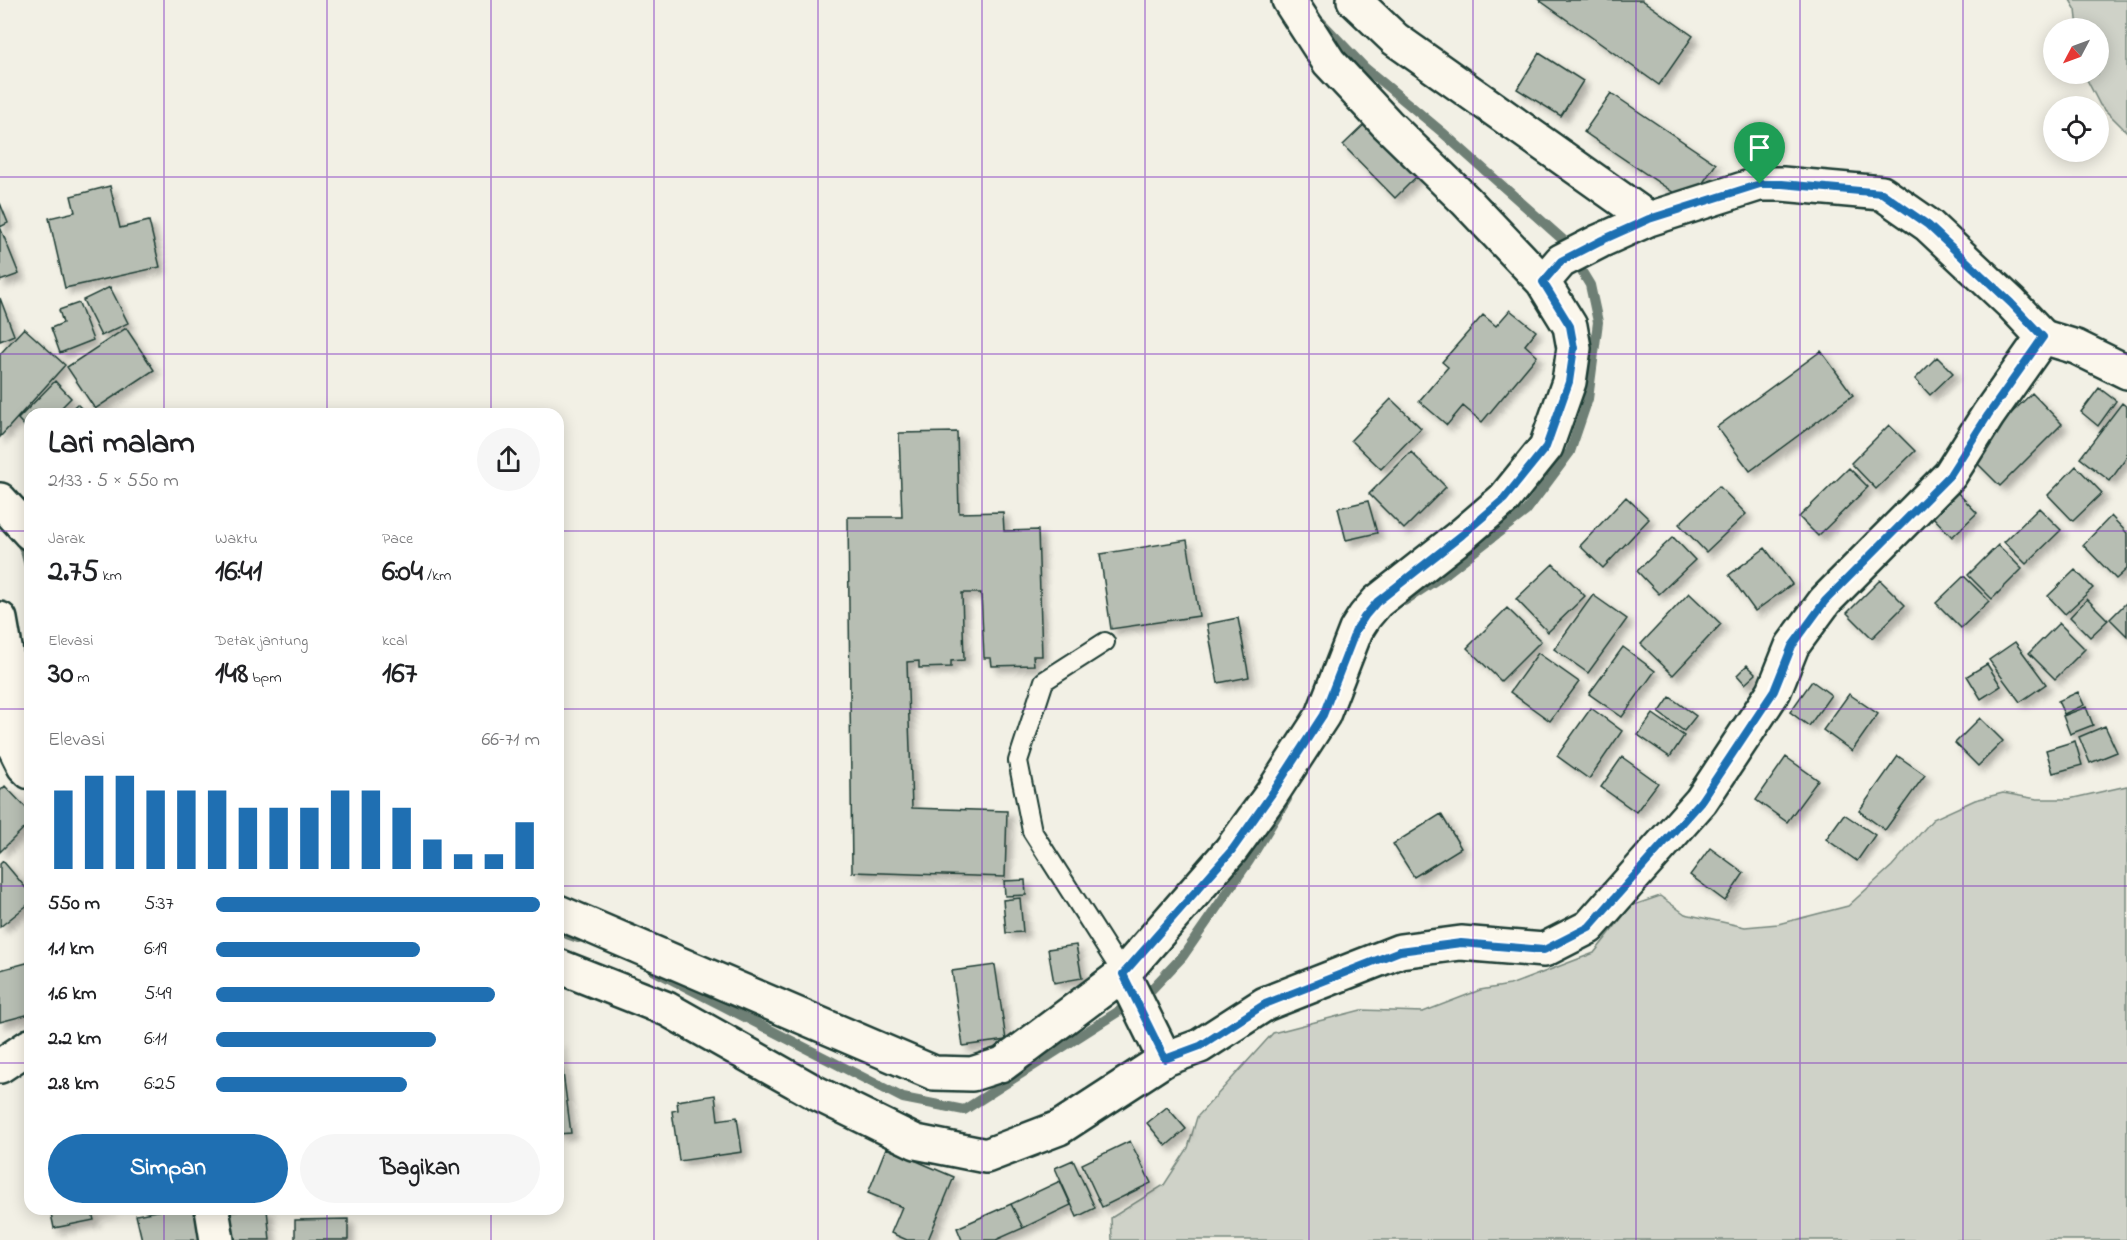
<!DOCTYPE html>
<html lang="id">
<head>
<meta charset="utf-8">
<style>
	:root { --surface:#fff; --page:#f6f6f6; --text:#202124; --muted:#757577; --accent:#1f6fb2 }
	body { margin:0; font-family:"Indie Flower",sans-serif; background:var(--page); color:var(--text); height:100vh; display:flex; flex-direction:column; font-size:22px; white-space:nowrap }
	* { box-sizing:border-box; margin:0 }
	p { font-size:20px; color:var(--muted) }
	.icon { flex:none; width:33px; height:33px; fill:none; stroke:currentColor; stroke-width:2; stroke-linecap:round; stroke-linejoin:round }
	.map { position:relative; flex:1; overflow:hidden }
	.sheet { position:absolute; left:24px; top:408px; width:540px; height:807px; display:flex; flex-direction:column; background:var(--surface); border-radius:18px; box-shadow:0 3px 15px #0003 }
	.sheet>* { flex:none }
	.needle { width:39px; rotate:229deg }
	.controls { position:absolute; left:2043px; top:18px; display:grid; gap:12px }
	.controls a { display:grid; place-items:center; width:66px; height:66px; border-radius:50%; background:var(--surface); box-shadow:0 3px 15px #0003; font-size:30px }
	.pin { position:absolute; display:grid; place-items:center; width:51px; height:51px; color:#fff; margin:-62px -26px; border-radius:50% 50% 50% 0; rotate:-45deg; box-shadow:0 0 6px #0007 }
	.pin .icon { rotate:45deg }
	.round { display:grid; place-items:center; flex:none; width:63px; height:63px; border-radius:32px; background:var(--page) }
	.summary { display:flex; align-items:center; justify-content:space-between; height:102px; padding:0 24px }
	h1 { font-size:33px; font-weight:800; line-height:45px }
	.stats { display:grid; grid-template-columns:repeat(3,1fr); gap:9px; height:102px; padding:6px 24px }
	.stats div { display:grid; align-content:center }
	.stats b { font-size:30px; font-weight:800 }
	.stats small { font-size:16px; font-weight:400 }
	.stats p { font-size:16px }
	.chart { height:168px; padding:12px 24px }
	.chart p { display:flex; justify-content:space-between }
	.chart svg { width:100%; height:108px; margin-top:6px; stroke:var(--accent); stroke-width:6 }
	.action { display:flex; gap:12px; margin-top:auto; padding:12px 24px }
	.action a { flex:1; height:69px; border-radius:36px; background:var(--accent); color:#fff; font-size:24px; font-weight:800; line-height:69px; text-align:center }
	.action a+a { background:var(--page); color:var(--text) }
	ul { padding:0 24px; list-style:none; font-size:20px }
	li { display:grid; grid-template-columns:96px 72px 1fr; align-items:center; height:45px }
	li i { height:15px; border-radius:8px; background:var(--accent) }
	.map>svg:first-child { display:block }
	.green { fill:#cfd2c8; stroke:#77887e; stroke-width:1.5 }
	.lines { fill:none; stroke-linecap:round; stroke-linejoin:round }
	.stream { stroke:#6e7f75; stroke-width:10 }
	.building { fill:#b7beb3; stroke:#1f3d34; stroke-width:1.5; filter:url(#shadow) }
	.service-casing { stroke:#1f3d34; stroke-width:22 }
	.minor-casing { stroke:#1f3d34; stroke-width:38 }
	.tertiary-casing { stroke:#1f3d34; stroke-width:38 }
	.service { stroke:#fbf7ec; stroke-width:18 }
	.minor { stroke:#fbf7ec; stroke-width:33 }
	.tertiary { stroke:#fbf7ec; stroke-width:33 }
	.route-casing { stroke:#fff; stroke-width:12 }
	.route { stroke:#1f6fb2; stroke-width:8 }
	.grid { fill:none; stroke:#7b2cbf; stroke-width:1.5; stroke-opacity:0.55 }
</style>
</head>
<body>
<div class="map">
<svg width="2127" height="1240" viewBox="0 0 2127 1240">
	<defs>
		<filter id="shadow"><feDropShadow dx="5.5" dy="5.5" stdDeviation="3" flood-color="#0004"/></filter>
	</defs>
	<rect width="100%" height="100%" fill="#f2f0e5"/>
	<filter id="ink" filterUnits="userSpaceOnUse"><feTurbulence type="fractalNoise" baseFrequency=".0167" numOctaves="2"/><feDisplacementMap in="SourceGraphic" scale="12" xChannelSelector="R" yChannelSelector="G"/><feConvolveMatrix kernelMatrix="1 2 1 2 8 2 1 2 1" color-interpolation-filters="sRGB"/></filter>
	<g filter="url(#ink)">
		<path class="green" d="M 2070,0 L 2127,0 L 2127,132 L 2100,105 L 2084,74 L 2098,74 L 2098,28 L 2078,28 L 2076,10 Z
			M 2127,786 L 2127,1240 L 1112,1240 L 1111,1218 L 1164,1185 L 1188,1148 L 1197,1117 L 1273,1033 L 1361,1010 L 1423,1012 L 1480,990 L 1510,985 L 1594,953 L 1631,906 L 1660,896 L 1685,914 L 1745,927 L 1778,924 L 1848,906 L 1892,866 L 1933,819 L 1975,800 L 2003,793 L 2037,799 L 2069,799 Z"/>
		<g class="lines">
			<path class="stream" d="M 1320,21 L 1364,67 L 1442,132 L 1562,239 L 1590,285 L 1598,322 L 1588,399 L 1570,452 L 1526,511 L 1445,574 L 1404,601
				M 18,537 L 25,551 L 30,570
				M 558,931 L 578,938
				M 653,970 L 903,1098 L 964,1110 L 1149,992 L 1183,956 L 1249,861 L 1287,799"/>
		</g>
		<path class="building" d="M 1539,0 L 1642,0 L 1693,36 L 1659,85 Z
			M 1539,53 L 1583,81 L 1561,116 L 1517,89 Z
			M 1611,93 L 1716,164 L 1689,203 L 1584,132 Z
			M 1371,118 L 1423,170 L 1395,198 L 1343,145 Z
			M 110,186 L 120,228 L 149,221 L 160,267 L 65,288 L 49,218 L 75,212 L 71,196 Z
			M 0,203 L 8,223 L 0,227 Z
			M 0,227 L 19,274 L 0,281 Z
			M 110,287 L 128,323 L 101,336 L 83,300 Z
			M 0,298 L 14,335 L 0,341 Z
			M 79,303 L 93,340 L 60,353 L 51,328 L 63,323 L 59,310 Z
			M 1510,310 L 1536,331 L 1525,345 L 1537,356 L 1482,422 L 1463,406 L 1447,425 L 1419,401 L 1448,367 L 1442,362 L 1483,315 L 1496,326 Z
			M 24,328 L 65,365 L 0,437 L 0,354 Z
			M 126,328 L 154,370 L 95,409 L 67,367 Z
			M 1821,351 L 1853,395 L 1750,471 L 1717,427 Z
			M 1937,357 L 1953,373 L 1930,395 L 1915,379 Z
			M 55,381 L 71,398 L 55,414 L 30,414 L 30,432 L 18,419 Z
			M 2099,388 L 2116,401 L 2098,426 L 2081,412 Z
			M 2032,393 L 2062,424 L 2000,486 L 1969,455 Z
			M 1391,399 L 1421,428 L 1381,469 L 1351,440 Z
			M 2122,403 L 2127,407 L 2127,457 L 2110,481 L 2080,458 Z
			M 77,404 L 87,414 L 66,414 Z
			M 1889,425 L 1915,451 L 1876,489 L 1851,463 Z
			M 957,432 L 959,513 L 1003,512 L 1004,531 L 1038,530 L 1042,656 L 1033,656 L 1034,665 L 992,666 L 991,658 L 984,658 L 981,593 L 962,593 L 964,660 L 951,661 L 951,667 L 919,668 L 919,661 L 907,662 L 912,808 L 1007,811 L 1005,877 L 852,872 L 848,517 L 902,517 L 899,433 Z
			M 1411,452 L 1446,487 L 1404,529 L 1369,494 Z
			M 2076,466 L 2102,493 L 2073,521 L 2048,495 Z
			M 1849,468 L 1868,487 L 1818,536 L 1799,517 Z
			M 1719,486 L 1746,514 L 1706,552 L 1679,524 Z
			M 1956,491 L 1977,513 L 1952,537 L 1931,515 Z
			M 1626,497 L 1649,519 L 1603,568 L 1580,546 Z
			M 1368,501 L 1377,533 L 1346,540 L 1338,508 Z
			M 2039,508 L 2061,530 L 2026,564 L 2004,542 Z
			M 2111,516 L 2127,533 L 2127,569 L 2116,579 L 2083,545 Z
			M 1673,537 L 1695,560 L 1659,594 L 1637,571 Z
			M 1187,540 L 1199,616 L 1111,629 L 1100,554 Z
			M 1998,545 L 2022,569 L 1992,599 L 1968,575 Z
			M 1765,548 L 1792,584 L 1755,611 L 1729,575 Z
			M 1553,564 L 1585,596 L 1548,632 L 1516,599 Z
			M 2075,570 L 2093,588 L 2065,614 L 2048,596 Z
			M 1964,576 L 1989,601 L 1961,628 L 1936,603 Z
			M 1880,580 L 1905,605 L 1872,638 L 1847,613 Z
			M 1689,593 L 1721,624 L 1673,675 L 1641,644 Z
			M 1593,595 L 1627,619 L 1588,673 L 1554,649 Z
			M 2087,599 L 2108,620 L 2090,637 L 2070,617 Z
			M 2127,602 L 2127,636 L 2110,619 Z
			M 1507,608 L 1541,641 L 1501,681 L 1467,648 Z
			M 1238,618 L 1249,677 L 1218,683 L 1207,624 Z
			M 2059,623 L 2085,649 L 2055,679 L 2029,653 Z
			M 2015,642 L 2046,684 L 2020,702 L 1989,660 Z
			M 1623,647 L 1655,671 L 1622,717 L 1589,694 Z
			M 1538,653 L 1579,682 L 1550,721 L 1510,692 Z
			M 1987,664 L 2001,686 L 1981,699 L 1967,676 Z
			M 1747,665 L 1756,674 L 1745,684 L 1737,675 Z
			M 1812,681 L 1831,695 L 1809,726 L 1790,712 Z
			M 2078,692 L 2084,705 L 2064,714 L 2058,701 Z
			M 1849,694 L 1878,714 L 1852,751 L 1823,730 Z
			M 1670,697 L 1696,716 L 1684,731 L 1659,713 Z
			M 2086,707 L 2093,725 L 2070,734 L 2063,716 Z
			M 1591,708 L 1622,731 L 1589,779 L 1557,756 Z
			M 1653,714 L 1684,736 L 1670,757 L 1638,735 Z
			M 1980,718 L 2003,741 L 1978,766 L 1955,743 Z
			M 2105,726 L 2117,752 L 2090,763 L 2079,737 Z
			M 2075,741 L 2082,765 L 2053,773 L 2046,750 Z
			M 1898,756 L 1925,775 L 1885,830 L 1859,811 Z
			M 1622,757 L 1658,783 L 1636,812 L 1601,787 Z
			M 1786,757 L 1818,780 L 1787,822 L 1756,800 Z
			M 5,786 L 30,812 L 30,822 L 0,852 L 0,791 Z
			M 1441,814 L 1461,848 L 1414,877 L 1393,844 Z
			M 1844,814 L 1875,835 L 1857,861 L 1826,839 Z
			M 1710,848 L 1744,873 L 1725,901 L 1690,875 Z
			M 3,861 L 30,893 L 30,903 L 0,927 L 0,864 Z
			M 1025,880 L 1026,895 L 1005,896 L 1004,881 Z
			M 1020,898 L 1023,932 L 1006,933 L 1003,900 Z
			M 1076,945 L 1082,978 L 1054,983 L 1048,949 Z
			M 30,962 L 30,1014 L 0,1022 L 0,970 Z
			M 995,965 L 1006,1040 L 963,1046 L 952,971 Z
			M 559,1042 L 571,1133 L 558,1134 Z
			M 715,1095 L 718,1120 L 737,1117 L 742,1152 L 679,1161 L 672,1111 L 678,1110 L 677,1101 Z
			M 1167,1107 L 1186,1129 L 1166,1146 L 1147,1123 Z
			M 1130,1141 L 1151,1183 L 1102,1207 L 1082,1164 Z
			M 886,1148 L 954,1177 L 928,1240 L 907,1240 L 891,1233 L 902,1207 L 868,1193 Z
			M 1073,1160 L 1095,1208 L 1077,1217 L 1055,1168 Z
			M 1060,1181 L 1071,1205 L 1023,1228 L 1011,1204 Z
			M 1011,1204 L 1023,1228 L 996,1240 L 962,1240 L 957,1228 Z
			M 50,1209 L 112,1209 L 92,1213 L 94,1220 L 54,1228 Z
			M 168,1209 L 202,1209 L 209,1240 L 142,1240 L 136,1215 Z
			M 267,1209 L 270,1240 L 233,1240 L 230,1212 Z
			M 348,1219 L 348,1240 L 295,1240 L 295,1220 Z"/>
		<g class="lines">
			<g class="service-casing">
				<path id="service" d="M 1105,642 L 1044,681 L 1018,761 L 1032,831 L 1123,974"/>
			</g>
			<g class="minor-casing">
				<path id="minor" d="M 1354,0 L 1395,39 L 1649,219
					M 1543,282 L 1561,261 L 1600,241 L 1649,219 L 1759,184 L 1782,184 L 1882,193 L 1928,225 L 2011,303 L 2043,337
					M 0,500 L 30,533
					M 558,912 L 934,1073 L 972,1074 L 1003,1064 L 1123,974
					M 1165,1059 L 1123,974 L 1231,850 L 1271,795 L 1323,715 L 1356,630 L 1365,616 L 1377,602 L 1462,535 L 1504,499 L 1546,447 L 1569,382 L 1574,348 L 1570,326 L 1543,282 L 1466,201 L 1387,124 L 1329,62 L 1289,0
					M 0,1066 L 30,1046
					M 212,1209 L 217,1240"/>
			</g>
			<g class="tertiary-casing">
				<path id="tertiary" d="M 0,619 L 9,670 L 15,748 L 24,766 L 30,772
					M 558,966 L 667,1009 L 816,1093 L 916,1142 L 986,1156 L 1059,1128 L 1165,1059 L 1200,1046 L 1265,1004 L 1400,951 L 1461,943 L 1544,950 L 1589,927 L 1701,801 L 1774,691 L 1792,646 L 1825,601 L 1950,475 L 1988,415 L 2043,337 L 2076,347 L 2127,372"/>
			</g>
			<use href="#service" class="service"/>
			<use href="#minor" class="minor"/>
			<use href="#tertiary" class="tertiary"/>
		</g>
	</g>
	<g class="lines" filter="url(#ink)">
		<g class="route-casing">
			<path id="route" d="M 1760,184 L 1782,184 L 1882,193 L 1928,225 L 2011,303 L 2043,337 L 1988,415 L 1950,475 L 1825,601 L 1792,646 L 1774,691 L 1701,801 L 1589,927 L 1544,950 L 1461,943 L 1400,951 L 1265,1004 L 1200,1046 L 1165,1059 L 1123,974 L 1232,850 L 1271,795 L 1323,715 L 1356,630 L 1365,616 L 1377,602 L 1462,535 L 1504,499 L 1546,447 L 1569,382 L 1574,348 L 1570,326 L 1543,282 L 1561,261 L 1600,241 L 1649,219 Z"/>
		</g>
		<use href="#route" class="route"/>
	</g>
	<path class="grid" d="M 164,0 L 164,414M 327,0 L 327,414M 491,0 L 491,414M 654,0 L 654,1240M 818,0 L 818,1240M 982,0 L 982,1240M 1145,0 L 1145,1240M 1309,0 L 1309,1240M 1473,0 L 1473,1240M 1636,0 L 1636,1240M 1800,0 L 1800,1240M 1963,0 L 1963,1240M 0,177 L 2127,177M 0,354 L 2127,354M 0,531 L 30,531M 558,531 L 2127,531M 0,709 L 30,709M 558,709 L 2127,709M 0,886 L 30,886M 558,886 L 2127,886M 0,1063 L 30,1063M 558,1063 L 2127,1063M 164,1209 L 164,1240M 327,1209 L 327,1240M 491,1209 L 491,1240"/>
</svg>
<div class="controls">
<a><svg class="needle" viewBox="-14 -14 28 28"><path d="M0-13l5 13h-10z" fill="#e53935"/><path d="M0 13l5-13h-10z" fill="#757577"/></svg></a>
<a><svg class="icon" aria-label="locate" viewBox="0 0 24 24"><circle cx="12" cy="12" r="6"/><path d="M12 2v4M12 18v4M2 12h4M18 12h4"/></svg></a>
</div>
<div class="pin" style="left:1760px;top:184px;background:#1e9e55"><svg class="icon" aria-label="arrive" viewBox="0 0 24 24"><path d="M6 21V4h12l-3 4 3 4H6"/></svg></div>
<section class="sheet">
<div class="summary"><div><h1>Lari malam</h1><p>21:33 · 5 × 550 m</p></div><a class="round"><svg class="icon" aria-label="share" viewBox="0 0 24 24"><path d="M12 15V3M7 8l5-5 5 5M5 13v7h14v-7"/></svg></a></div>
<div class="stats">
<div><p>Jarak</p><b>2.75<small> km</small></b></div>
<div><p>Waktu</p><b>16:41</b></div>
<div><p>Pace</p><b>6:04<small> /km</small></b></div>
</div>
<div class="stats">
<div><p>Elevasi</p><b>30<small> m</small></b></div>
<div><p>Detak jantung</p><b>148<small> bpm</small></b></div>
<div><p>kcal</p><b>167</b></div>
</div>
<div class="chart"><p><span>Elevasi</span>66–71 m</p>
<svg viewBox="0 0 160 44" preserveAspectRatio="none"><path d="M5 44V12M15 44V6M25 44V6M35 44V12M45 44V12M55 44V12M65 44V19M75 44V19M85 44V19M95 44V12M105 44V12M115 44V19M125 44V32M135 44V38M145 44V38M155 44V25"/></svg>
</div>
<ul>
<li><b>550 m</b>5:37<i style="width:100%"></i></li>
<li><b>1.1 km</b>6:19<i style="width:63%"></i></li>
<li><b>1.6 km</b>5:49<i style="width:86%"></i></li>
<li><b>2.2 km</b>6:11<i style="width:68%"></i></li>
<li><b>2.8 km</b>6:25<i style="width:59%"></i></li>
</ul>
<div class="action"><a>Simpan</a><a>Bagikan</a></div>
</section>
</div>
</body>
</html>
